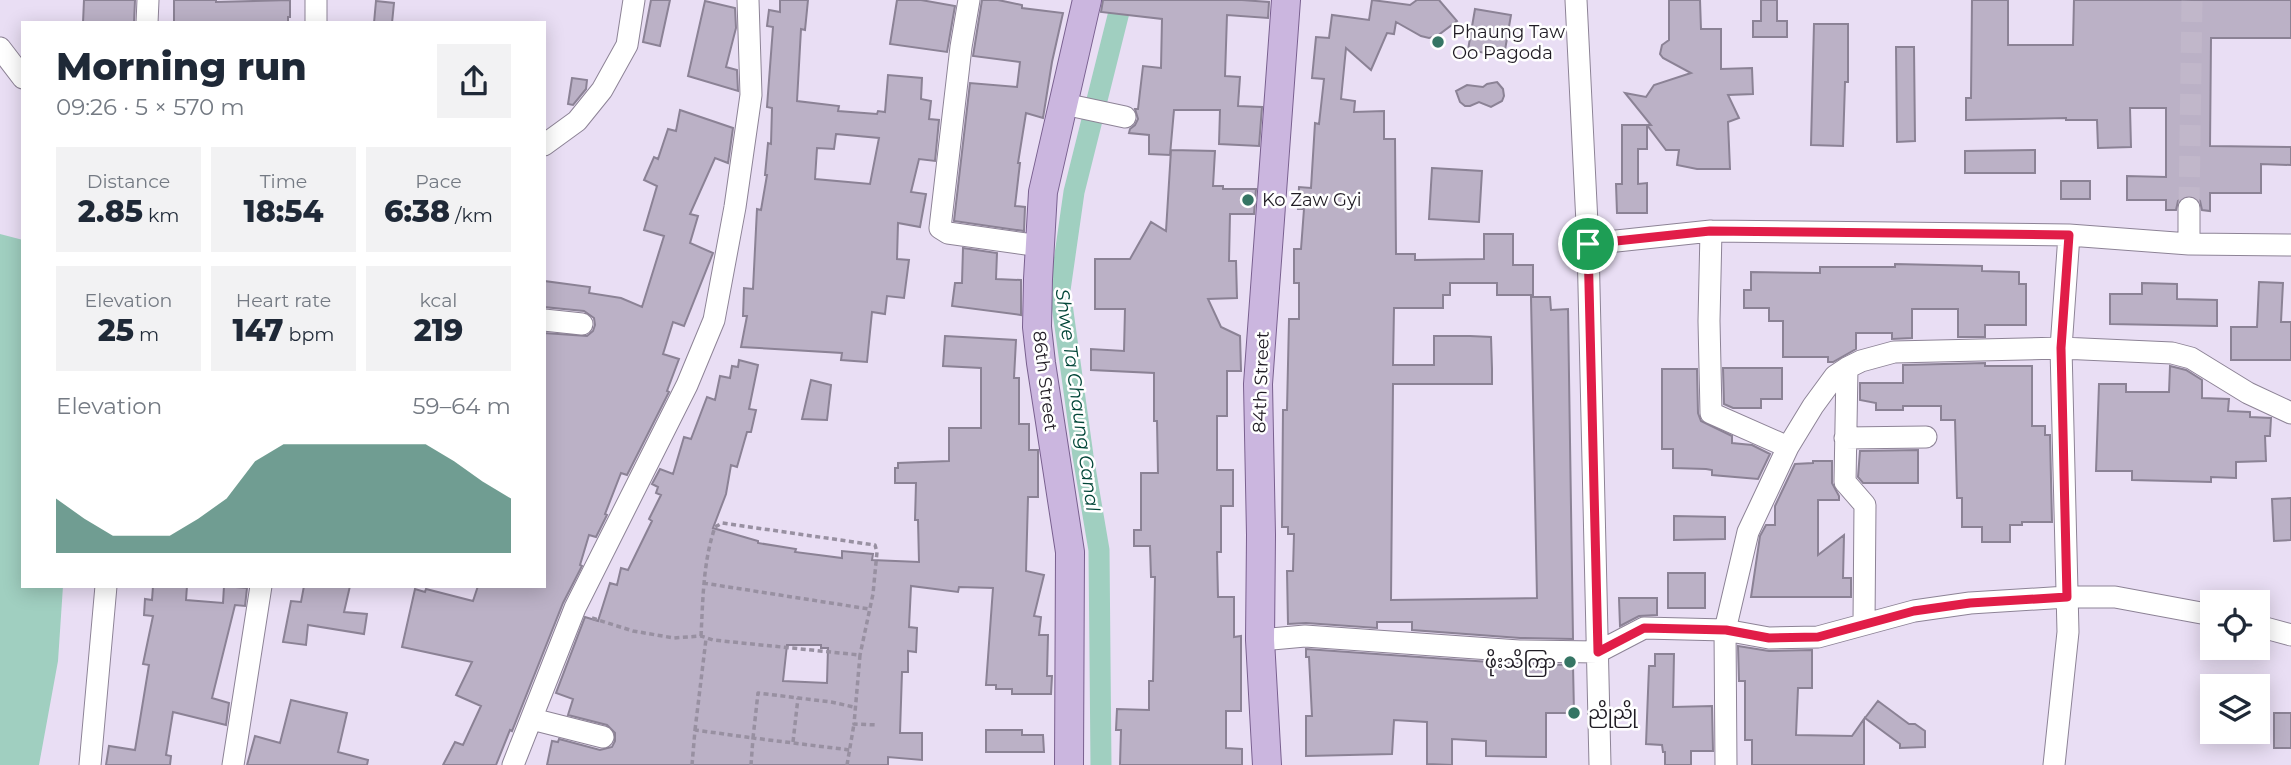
<!DOCTYPE html>
<html lang="en">
<head>
<meta charset="utf-8">
<style>
	:root { --surface:#fff; --page:#f2f2f3; --text:#1f2937; --muted:#747a83; --accent:#357564 }
	body { margin:0; font-family:Montserrat,"Noto Sans Myanmar",sans-serif; background:var(--page); color:var(--text); height:100vh; display:flex; flex-direction:column; font-size:26px; white-space:nowrap }
	* { box-sizing:border-box; margin:0 }
	p { font-size:23px; color:var(--muted) }
	.icon { flex:none; width:38px; height:38px; fill:none; stroke:currentColor; stroke-width:2; stroke-linecap:round; stroke-linejoin:round }
	.map { position:relative; flex:1; overflow:hidden }
	.side { position:absolute; left:21px; top:21px; width:525px; height:567px; display:flex; flex-direction:column; background:var(--surface); border-radius:0px; box-shadow:0 4px 18px #0003 }
	.side>* { flex:none }
	.buttons { position:absolute; left:2200px; top:590px; display:grid; gap:14px }
	.buttons a { display:grid; place-items:center; width:70px; height:70px; border-radius:0px; background:var(--surface); box-shadow:0 4px 18px #0003; font-size:35px }
	.pin { position:absolute; display:grid; place-items:center; width:60px; height:60px; color:#fff; margin:-30px; border:4px solid #fff; border-radius:50%; box-shadow:0 2px 7px #0007 }
	.round { display:grid; place-items:center; flex:none; width:74px; height:74px; border-radius:0px; background:var(--page) }
	.overview { display:flex; align-items:center; justify-content:space-between; height:119px; padding:0 35px }
	h1 { font-size:38px; font-weight:800; line-height:52px }
	.stats { display:grid; grid-template-columns:repeat(3,1fr); gap:10px; height:119px; padding:7px 35px }
	.stats div { display:grid; align-content:center; border-radius:0px; background:var(--page); text-align:center }
	.stats b { font-size:30px; font-weight:800 }
	.stats small { font-size:19px; font-weight:400 }
	.stats p { font-size:19px }
	.chart { height:196px; padding:14px 35px }
	.chart p { display:flex; justify-content:space-between }
	.chart svg { width:100%; height:126px; margin-top:7px; fill:var(--accent); opacity:.7 }
	.map>svg:first-child { display:block }
	.water { fill:#a0cfc0 }
	.lines { fill:none; stroke-linecap:round; stroke-linejoin:round }
	.canal { stroke:#a0cfc0; stroke-width:21 }
	.building { fill:#bbb1c6; stroke:#8b8295; stroke-width:2; fill-rule:evenodd }
	.minor-tunnel { stroke:#c1b7ca; stroke-width:21; stroke-dasharray:21 10; stroke-linecap:butt }
	.minor-casing { stroke:#8d8396; stroke-width:23 }
	.major-casing { stroke:#79608f; stroke-width:30 }
	.path { stroke:#9890a1; stroke-width:3.5; stroke-dasharray:5 3.5; stroke-linecap:butt }
	.minor { stroke:#fff; stroke-width:21 }
	.major { stroke:#cbb6df; stroke-width:28 }
	.route-casing { stroke:#fff; stroke-width:14 }
	.route { stroke:#e11d48; stroke-width:9 }
	.poi-dot { fill:#357564; stroke:#fff; stroke-width:2.5 }
	.labels { text-anchor:middle; stroke-width:5; stroke-linejoin:round; paint-order:stroke }
	.poi-label { font-size:18px; fill:#201c24; stroke:#fff; text-anchor:start }
	.street-label { font-size:18px; fill:#201c24; stroke:#fff }
	.water-label { font-size:19px; font-style:italic; fill:#014537; stroke:#fff }
</style>
</head>
<body>
<div class="map">
<svg width="2291" height="765" viewBox="0 0 2291 765">
	<rect width="100%" height="100%" fill="#e9def4"/>
	<path class="water" d="M 0,234 L 23,240 L 23,586 L 63,586 L 58,661 L 39,765 L 0,765 Z"/>
	<g class="lines">
		<path class="canal" d="M 1101,765 L 1099,550 L 1083,456 L 1060,290 L 1074,192 L 1122,0"/>
	</g>
	<path class="building" d="M 84,0 L 135,0 L 134,23 L 83,23 Z
		M 174,0 L 216,0 L 216,2 L 290,0 L 290,17 L 288,17 L 288,23 L 174,23 Z
		M 651,0 L 670,0 L 660,46 L 643,42 Z
		M 780,0 L 808,0 L 805,30 L 801,29 L 797,101 L 839,106 L 838,111 L 877,114 L 878,111 L 885,112 L 888,75 L 922,78 L 921,99 L 931,101 L 929,119 L 939,120 L 935,161 L 919,159 L 911,192 L 926,194 L 920,227 L 898,223 L 897,259 L 909,260 L 904,298 L 887,296 L 885,314 L 872,312 L 867,362 L 841,360 L 842,353 L 741,347 L 747,316 L 743,316 L 744,288 L 753,289 L 757,209 L 761,210 L 767,175 L 765,175 L 768,143 L 771,144 L 772,108 L 767,107 L 773,27 L 767,26 L 769,10 L 780,12 ZM 836,134 L 879,138 L 870,184 L 815,179 L 817,148 L 834,149 Z
		M 897,0 L 921,0 L 955,6 L 947,52 L 890,44 Z
		M 982,0 L 998,0 L 1022,5 L 1022,8 L 1063,13 L 1052,62 L 1043,118 L 1026,113 L 1018,163 L 1020,163 L 1015,206 L 1025,207 L 1024,231 L 954,221 L 970,83 L 1017,87 L 1020,62 L 973,56 Z
		M 1103,0 L 1242,0 L 1269,2 L 1268,18 L 1227,15 L 1225,76 L 1240,77 L 1238,106 L 1262,107 L 1259,146 L 1219,144 L 1220,110 L 1174,110 L 1170,155 L 1149,154 L 1149,135 L 1129,133 L 1130,129 L 1135,125 L 1138,119 L 1135,109 L 1138,109 L 1143,66 L 1161,68 L 1162,19 L 1101,12 Z
		M 1372,0 L 1410,5 L 1417,0 L 1439,0 L 1457,21 L 1437,36 L 1429,38 L 1421,36 L 1396,22 L 1394,34 L 1387,33 L 1371,70 L 1346,48 L 1341,99 L 1355,101 L 1354,112 L 1384,111 L 1384,139 L 1395,139 L 1396,254 L 1415,254 L 1415,260 L 1484,259 L 1484,234 L 1513,234 L 1513,265 L 1533,265 L 1533,295 L 1497,295 L 1497,283 L 1450,283 L 1450,295 L 1443,295 L 1443,308 L 1394,308 L 1393,365 L 1434,365 L 1434,336 L 1470,336 L 1491,337 L 1492,369 L 1492,384 L 1393,384 L 1391,600 L 1537,598 L 1531,297 L 1550,297 L 1551,310 L 1568,309 L 1573,639 L 1520,638 L 1412,630 L 1412,622 L 1377,622 L 1377,628 L 1306,623 L 1288,624 L 1287,571 L 1293,571 L 1294,534 L 1288,534 L 1288,527 L 1282,527 L 1283,410 L 1287,410 L 1289,319 L 1299,319 L 1299,283 L 1294,283 L 1294,249 L 1301,249 L 1304,209 L 1298,209 L 1299,187 L 1311,188 L 1315,123 L 1319,124 L 1324,79 L 1312,78 L 1316,37 L 1329,38 L 1332,15 L 1369,20 Z
		M 1669,0 L 1700,0 L 1701,29 L 1721,29 L 1721,69 L 1752,68 L 1753,94 L 1728,95 L 1739,118 L 1728,122 L 1730,169 L 1697,169 L 1677,165 L 1679,150 L 1666,150 L 1647,125 L 1651,125 L 1625,93 L 1646,97 L 1654,85 L 1691,73 L 1663,58 L 1660,54 L 1662,45 L 1669,40 Z
		M 1761,0 L 1777,0 L 1777,21 L 1787,21 L 1787,37 L 1753,37 L 1753,21 L 1761,21 Z
		M 1972,0 L 2008,0 L 2008,45 L 2073,45 L 2074,0 L 2291,0 L 2291,38 L 2211,38 L 2210,146 L 2291,147 L 2291,165 L 2261,164 L 2261,193 L 2210,193 L 2210,211 L 2202,210 L 2200,201 L 2195,196 L 2188,195 L 2178,201 L 2176,210 L 2166,210 L 2166,200 L 2127,200 L 2127,176 L 2166,177 L 2166,108 L 2130,108 L 2131,147 L 2098,148 L 2097,120 L 2066,120 L 2066,118 L 1966,120 L 1966,98 L 1971,98 Z
		M 376,1 L 394,3 L 392,23 L 374,23 Z
		M 705,1 L 735,8 L 736,28 L 726,67 L 737,70 L 738,91 L 688,76 Z
		M 1475,9 L 1511,15 L 1504,56 L 1468,50 Z
		M 1814,24 L 1848,24 L 1848,82 L 1845,82 L 1843,146 L 1811,145 Z
		M 1896,47 L 1914,47 L 1915,141 L 1897,142 Z
		M 572,78 L 587,80 L 586,89 L 573,105 L 568,104 Z
		M 1497,82 L 1503,89 L 1504,96 L 1502,101 L 1491,107 L 1479,102 L 1470,106 L 1465,106 L 1460,102 L 1456,91 L 1467,85 L 1483,87 L 1487,84 Z
		M 680,110 L 733,128 L 728,163 L 715,158 L 690,214 L 698,216 L 690,243 L 713,253 L 684,326 L 673,322 L 663,354 L 679,359 L 667,391 L 669,392 L 627,475 L 621,473 L 605,514 L 607,515 L 596,537 L 589,535 L 580,565 L 582,566 L 563,603 L 512,731 L 510,730 L 496,765 L 443,765 L 455,742 L 463,745 L 481,706 L 456,695 L 472,662 L 402,647 L 415,589 L 425,592 L 426,589 L 473,601 L 478,586 L 544,586 L 544,333 L 587,336 L 593,331 L 595,325 L 594,318 L 584,311 L 544,307 L 544,281 L 590,287 L 589,293 L 621,298 L 642,307 L 664,236 L 644,230 L 657,186 L 644,180 L 654,157 L 658,159 L 668,129 L 676,131 Z
		M 1622,125 L 1647,125 L 1647,149 L 1638,149 L 1638,184 L 1647,183 L 1647,213 L 1617,213 L 1616,184 L 1622,184 Z
		M 1171,150 L 1215,151 L 1213,186 L 1223,186 L 1223,189 L 1256,189 L 1254,214 L 1230,214 L 1229,261 L 1236,261 L 1237,298 L 1208,299 L 1221,327 L 1240,336 L 1241,371 L 1227,371 L 1227,416 L 1217,416 L 1217,470 L 1233,470 L 1233,506 L 1221,506 L 1221,552 L 1217,552 L 1218,597 L 1234,597 L 1234,637 L 1241,636 L 1241,711 L 1226,711 L 1226,748 L 1242,749 L 1242,765 L 1120,765 L 1121,730 L 1116,730 L 1117,709 L 1149,710 L 1149,681 L 1153,681 L 1155,577 L 1151,577 L 1150,546 L 1134,546 L 1134,530 L 1141,530 L 1141,473 L 1158,473 L 1157,421 L 1154,421 L 1154,373 L 1091,370 L 1091,349 L 1124,351 L 1125,309 L 1095,309 L 1095,259 L 1130,259 L 1151,222 L 1166,231 Z
		M 2035,150 L 2035,173 L 1965,173 L 1965,151 Z
		M 1432,168 L 1482,171 L 1479,222 L 1429,219 Z
		M 2061,181 L 2090,181 L 2090,199 L 2061,199 Z
		M 963,248 L 997,253 L 996,279 L 1021,280 L 1021,315 L 952,306 L 955,283 L 962,283 Z
		M 1895,264 L 1982,266 L 1982,271 L 2019,272 L 2019,284 L 2026,284 L 2026,325 L 1985,325 L 1985,337 L 1958,337 L 1958,309 L 1912,309 L 1912,338 L 1892,339 L 1892,333 L 1856,333 L 1856,349 L 1833,362 L 1828,362 L 1828,357 L 1783,357 L 1783,321 L 1769,321 L 1769,308 L 1744,308 L 1744,290 L 1751,290 L 1751,272 L 1820,273 L 1820,267 L 1895,267 Z
		M 2259,282 L 2283,283 L 2281,322 L 2291,322 L 2291,360 L 2231,360 L 2231,327 L 2257,327 Z
		M 2142,283 L 2177,284 L 2177,299 L 2217,300 L 2217,326 L 2110,324 L 2110,294 L 2142,294 Z
		M 945,336 L 1016,340 L 1014,378 L 1019,378 L 1019,424 L 1029,424 L 1029,450 L 1038,450 L 1038,497 L 1028,497 L 1026,571 L 1044,575 L 1034,616 L 1041,617 L 1039,635 L 1048,635 L 1047,676 L 1052,676 L 1051,694 L 1012,694 L 1012,689 L 996,689 L 996,685 L 986,685 L 993,588 L 959,587 L 958,592 L 911,586 L 909,627 L 917,628 L 916,652 L 908,651 L 908,672 L 902,672 L 900,733 L 922,733 L 922,760 L 888,757 L 888,765 L 547,765 L 552,741 L 558,742 L 559,739 L 600,750 L 612,747 L 615,741 L 615,733 L 607,725 L 568,715 L 573,699 L 556,693 L 585,617 L 598,621 L 610,583 L 617,585 L 621,568 L 628,570 L 652,521 L 649,519 L 661,495 L 656,493 L 658,487 L 652,484 L 660,469 L 673,474 L 684,437 L 691,439 L 707,397 L 715,400 L 720,376 L 730,378 L 732,366 L 738,367 L 739,360 L 758,365 L 749,409 L 756,410 L 751,432 L 747,432 L 737,467 L 731,465 L 726,494 L 713,528 L 758,541 L 758,543 L 796,549 L 795,552 L 842,558 L 842,551 L 873,554 L 872,560 L 919,562 L 918,520 L 915,520 L 916,483 L 895,483 L 895,468 L 898,468 L 898,463 L 949,461 L 949,428 L 981,428 L 981,368 L 943,366 ZM 787,645 L 821,645 L 821,648 L 828,648 L 827,683 L 783,681 Z
		M 1985,363 L 1985,366 L 2032,366 L 2032,426 L 2045,426 L 2045,435 L 2050,435 L 2052,522 L 2022,522 L 2022,525 L 2010,525 L 2010,542 L 1982,542 L 1982,527 L 1962,527 L 1962,498 L 1957,498 L 1955,420 L 1941,420 L 1941,406 L 1903,406 L 1903,410 L 1876,410 L 1876,403 L 1860,400 L 1860,383 L 1903,383 L 1903,365 Z
		M 2170,366 L 2186,370 L 2202,380 L 2202,398 L 2229,399 L 2228,411 L 2250,412 L 2250,417 L 2271,418 L 2270,436 L 2265,436 L 2266,461 L 2236,462 L 2236,478 L 2211,477 L 2211,482 L 2132,480 L 2132,471 L 2096,471 L 2099,384 L 2126,384 L 2126,392 L 2169,392 Z
		M 1723,368 L 1782,368 L 1782,399 L 1761,399 L 1761,408 L 1733,408 L 1724,404 Z
		M 1662,369 L 1697,369 L 1698,413 L 1701,421 L 1732,436 L 1732,443 L 1752,445 L 1770,454 L 1758,479 L 1712,475 L 1712,470 L 1706,469 L 1673,468 L 1673,449 L 1662,449 Z
		M 811,380 L 831,385 L 827,420 L 802,419 Z
		M 1918,450 L 1918,483 L 1863,483 L 1858,477 L 1860,451 Z
		M 1813,461 L 1832,461 L 1832,483 L 1839,496 L 1839,500 L 1818,500 L 1818,555 L 1844,535 L 1843,578 L 1851,578 L 1851,597 L 1751,597 L 1760,536 L 1766,525 L 1775,525 L 1775,506 L 1795,464 L 1813,463 Z
		M 2291,498 L 2291,540 L 2274,541 L 2272,499 Z
		M 1674,516 L 1725,517 L 1725,539 L 1674,540 Z
		M 1668,573 L 1705,573 L 1705,608 L 1668,608 Z
		M 153,586 L 187,586 L 186,600 L 223,603 L 224,586 L 247,588 L 245,606 L 235,605 L 212,698 L 229,703 L 226,725 L 173,712 L 166,755 L 171,756 L 170,765 L 106,765 L 109,746 L 135,750 L 149,665 L 143,664 L 153,616 L 144,615 L 145,599 L 152,600 Z
		M 304,586 L 350,586 L 344,612 L 367,614 L 364,634 L 308,625 L 306,645 L 283,642 L 291,601 L 301,602 Z
		M 1619,598 L 1657,598 L 1657,615 L 1639,616 L 1620,626 Z
		M 1738,646 L 1769,651 L 1812,650 L 1812,688 L 1798,688 L 1796,735 L 1852,736 L 1864,719 L 1864,765 L 1752,765 L 1752,740 L 1745,740 L 1745,681 L 1739,681 Z
		M 1306,649 L 1518,664 L 1573,665 L 1574,713 L 1546,713 L 1546,757 L 1486,756 L 1486,741 L 1452,739 L 1452,765 L 1427,764 L 1427,722 L 1394,720 L 1392,754 L 1306,756 L 1306,716 L 1312,716 L 1309,657 L 1306,657 Z
		M 1655,654 L 1674,654 L 1673,707 L 1712,706 L 1713,751 L 1691,751 L 1691,765 L 1665,765 L 1665,752 L 1663,752 L 1662,745 L 1646,744 L 1649,666 L 1655,666 Z
		M 291,700 L 347,713 L 338,752 L 368,760 L 367,765 L 247,765 L 255,736 L 280,743 Z
		M 1878,701 L 1909,724 L 1915,724 L 1925,731 L 1925,747 L 1900,748 L 1900,744 L 1865,718 Z
		M 2274,713 L 2291,713 L 2291,748 L 2274,748 Z
		M 986,730 L 1022,730 L 1022,735 L 1043,735 L 1044,752 L 986,752 Z"/>
	<g class="lines">
		<path class="minor-tunnel" d="M 2189,208 L 2192,0"/>
		<g class="minor-casing">
			<path id="minor" d="M 969,0 L 961,47 L 940,228 L 948,233 L 1040,246
				M 1576,0 L 1588,244 L 1600,765
				M 147,23 L 148,0
				M 316,23 L 316,0
				M 0,48 L 23,78
				M 1064,104 L 1125,117
				M 544,145 L 577,121 L 602,90 L 627,45 L 634,0
				M 1711,231 L 1709,321 L 1711,413 L 1788,447
				M 1588,244 L 1711,231 L 2069,235 L 2189,244 L 2291,245
				M 2189,244 L 2189,208
				M 544,320 L 582,324
				M 1847,368 L 1845,482 L 1865,505 L 1864,623
				M 1845,438 L 1926,437
				M 2258,626 L 2291,635
				M 1260,640 L 1305,636 L 1519,651 L 1598,652 L 1644,628 L 1725,630 L 1769,638 L 1818,637 L 1914,611 L 1970,603 L 2067,597 L 2115,597 L 2212,615
				M 532,719 L 603,737
				M 90,765 L 106,586
				M 233,765 L 261,586
				M 513,765 L 575,608 L 687,385 L 714,320 L 735,207 L 751,95 L 748,0
				M 1726,765 L 1725,630 L 1748,532 L 1788,447 L 1813,406 L 1835,376 L 1847,368 L 1861,361 L 1894,352 L 2061,348 L 2172,353 L 2191,358 L 2248,393 L 2291,413
				M 2054,765 L 2068,632 L 2061,348 L 2069,235"/>
		</g>
		<g class="major-casing">
			<path id="major" d="M 1069,765 L 1070,552 L 1041,363 L 1037,327 L 1038,279 L 1043,192 L 1087,0
				M 1267,765 L 1260,640 L 1261,535 L 1258,384 L 1286,0"/>
		</g>
		<path class="path" d="M 703,583 L 869,609
			M 592,618 L 633,631 L 674,638 L 701,636 L 713,640 L 860,655 L 854,724 L 878,725
			M 701,636 C 703,599 703,562 715,527 L 722,523 L 875,545 L 877,552 L 873,594 L 860,655
			M 695,730 L 706,639
			M 793,742 L 798,698
			M 692,765 L 695,730 L 753,738 L 758,693 L 831,702 L 854,707
			M 751,765 L 753,738 L 850,750
			M 847,765 L 854,724"/>
		<use href="#minor" class="minor"/>
		<use href="#major" class="major"/>
	</g>
	<g class="lines">
		<g class="route-casing">
			<path id="route" d="M 1710,231 L 2069,235 L 2061,348 L 2067,597 L 1970,603 L 1914,611 L 1818,637 L 1769,638 L 1726,630 L 1644,628 L 1598,652 L 1588,244 Z"/>
		</g>
		<use href="#route" class="route"/>
	</g>
	<g class="poi-dot">
		<circle cx="1438" cy="42" r="7"/>
		<circle cx="1248" cy="200" r="7"/>
		<circle cx="1570" cy="662" r="7"/>
		<circle cx="1574" cy="713" r="7"/>
	</g>
	<g class="labels">
		<g class="poi-label">
			<text x="1452" y="38">Phaung Taw<tspan x="1452" dy="21">Oo Pagoda</tspan></text>
			<text x="1262" y="206">Ko Zaw Gyi</text>
			<text x="1556" y="668" text-anchor="end">ဖိုးသိကြာ</text>
			<text x="1588" y="719">ညိုညို</text>
		</g>
		<g class="street-label">
			<text transform="translate(1045 381) rotate(83)" y="6">86th Street</text>
			<text transform="translate(1261 382) rotate(-88)" y="6">84th Street</text>
		</g>
		<g class="water-label">
			<text transform="translate(1078 400) rotate(82)" y="7">Shwe Ta Chaung Canal</text>
		</g>
	</g>
</svg>
<div class="buttons">
<a><svg class="icon" aria-label="locate" viewBox="0 0 24 24"><circle cx="12" cy="12" r="6"/><path d="M12 2v4M12 18v4M2 12h4M18 12h4"/></svg></a>
<a><svg class="icon" aria-label="layers" viewBox="0 0 24 24"><path d="M12 4l9 5-9 5-9-5zM3 14l9 5 9-5"/></svg></a>
</div>
<div class="pin" style="left:1588px;top:244px;background:#1e9e55"><svg class="icon" aria-label="arrive" viewBox="0 0 24 24"><path d="M6 21V4h12l-3 4 3 4H6"/></svg></div>
<section class="side">
<div class="overview"><div><h1>Morning run</h1><p>09:26 · 5 × 570 m</p></div><a class="round"><svg class="icon" aria-label="share" viewBox="0 0 24 24"><path d="M12 15V3M7 8l5-5 5 5M5 13v7h14v-7"/></svg></a></div>
<div class="stats">
<div><p>Distance</p><b>2.85<small> km</small></b></div>
<div><p>Time</p><b>18:54</b></div>
<div><p>Pace</p><b>6:38<small> /km</small></b></div>
</div>
<div class="stats">
<div><p>Elevation</p><b>25<small> m</small></b></div>
<div><p>Heart rate</p><b>147<small> bpm</small></b></div>
<div><p>kcal</p><b>219</b></div>
</div>
<div class="chart"><p><span>Elevation</span>59–64 m</p>
<svg viewBox="0 0 160 44" preserveAspectRatio="none"><path d="M0 44V25L10 32L20 38L30 38L40 38L50 32L60 25L70 12L80 6L90 6L100 6L110 6L120 6L130 6L140 12L150 19L160 25V44z"/></svg>
</div>
</section>
</div>
</body>
</html>
